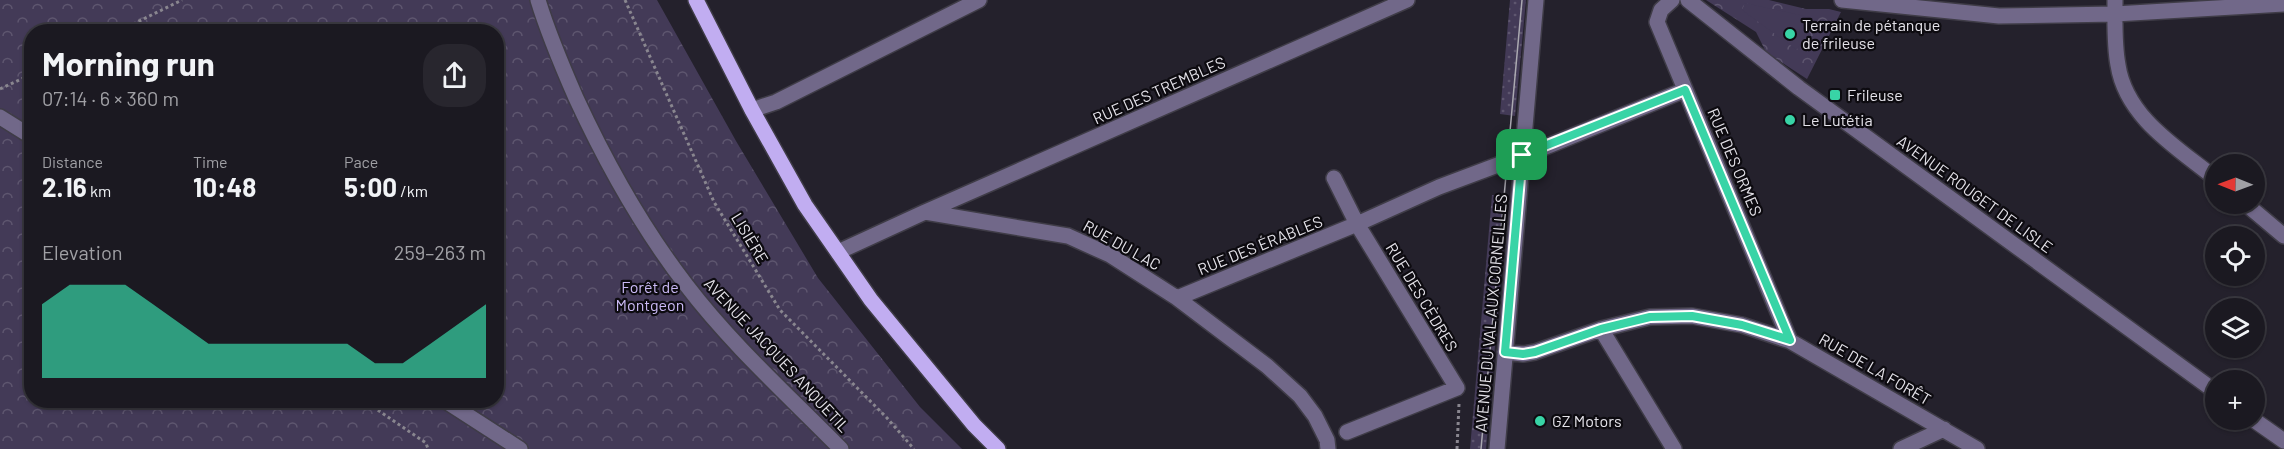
<!DOCTYPE html>
<html lang="en">
<head>
<meta charset="utf-8">
<style>
	:root { --surface:#1b1921; --page:#28262e; --text:#f1f3f6; --muted:#a0a0a5; --line:#39383f; --accent:#38d4a6 }
	body { margin:0; font-family:Barlow,sans-serif; background:var(--page); color:var(--text); height:100vh; display:flex; flex-direction:column; font-size:22px; white-space:nowrap }
	* { box-sizing:border-box; margin:0 }
	p { font-size:20px; color:var(--muted) }
	.icon { flex:none; width:33px; height:33px; fill:none; stroke:currentColor; stroke-width:2; stroke-linecap:round; stroke-linejoin:round }
	.map { position:relative; flex:1; overflow:hidden }
	.drawer { position:absolute; left:24px; top:24px; width:480px; height:384px; display:flex; flex-direction:column; background:var(--surface); border-radius:24px; box-shadow:0 2px 4px #0004,0 0 0 2px var(--line) }
	.drawer>* { flex:none }
	.needle { width:39px; rotate:271deg }
	.buttons { position:absolute; left:2205px; top:154px; display:grid; gap:12px }
	.buttons a { display:grid; place-items:center; width:60px; height:60px; border-radius:50%; background:var(--surface); box-shadow:0 2px 4px #0004,0 0 0 2px var(--line); font-size:30px }
	.pin { position:absolute; display:grid; place-items:center; width:51px; height:51px; color:#fff; margin:-26px; border-radius:12px; box-shadow:0 3px 9px #0006 }
	.round { display:grid; place-items:center; flex:none; width:63px; height:63px; border-radius:24px; background:var(--page) }
	.summary { display:flex; align-items:center; justify-content:space-between; height:102px; padding:0 18px }
	h1 { font-size:33px; font-weight:700; line-height:45px }
	.metrics { display:grid; grid-template-columns:repeat(3,1fr); gap:9px; height:102px; padding:6px 18px }
	.metrics div { display:grid; align-content:center }
	.metrics b { font-size:26px; font-weight:700 }
	.metrics small { font-size:16px; font-weight:400 }
	.metrics p { font-size:16px }
	.chart { height:168px; padding:12px 18px }
	.chart p { display:flex; justify-content:space-between }
	.chart svg { width:100%; height:108px; margin-top:6px; fill:var(--accent); opacity:.7 }
	.map>svg:first-child { display:block }
	.grass { fill:url(#grass-dots) }
	.park { fill:url(#park-crowns); fill-rule:evenodd }
	.pitch { fill:#433a57 }
	.lines { fill:none; stroke-linecap:round; stroke-linejoin:round }
	.minor-casing { stroke:#3f3c47; stroke-width:18 }
	.major-casing { stroke:#3f3c47; stroke-width:18 }
	.path { stroke:#89868f; stroke-width:3; stroke-dasharray:3 3; stroke-linecap:butt }
	.minor { stroke:#716889; stroke-width:15 }
	.major { stroke:#c1adf1; stroke-width:15 }
	.tram { stroke:#aba9b1; stroke-width:1.5 }
	.route-casing { stroke:#fff; stroke-width:12 }
	.route { stroke:#38d4a6; stroke-width:8 }
	.poi-dot { fill:#38d4a6; stroke:#0d0b10; stroke-width:2 }
	.labels { text-anchor:middle; stroke-width:4.5; stroke-linejoin:round; paint-order:stroke }
	.poi-label { font-size:16px; fill:#e5e3ea; stroke:#0d0b10; text-anchor:start }
	.street-label { font-size:16px; fill:#e5e3ea; stroke:#0d0b10 }
	.park-label { font-size:16px; fill:#cbbaf6; stroke:#0d0b10 }
</style>
</head>
<body>
<div class="map">
<svg width="2284" height="449" viewBox="0 0 2284 449">
	<defs>
		<pattern id="grass-dots" width="8" height="8" patternUnits="userSpaceOnUse" patternTransform="scale(1.5)"><rect width="8" height="8" fill="#433a57"/><path d="M2 2h.1M6 6h.1" fill="none" stroke="#5e566f" stroke-width="1.8" stroke-linecap="round"/></pattern>
		<pattern id="park-crowns" width="20" height="18" patternUnits="userSpaceOnUse" patternTransform="scale(1.5)"><rect width="20" height="18" fill="#433a57"/><path d="M2 6a3 3 0 1 1 6 0M12 15a3 3 0 1 1 6 0" fill="none" stroke="#5e566f"/></pattern>
	</defs>
	<rect width="100%" height="100%" fill="#24212c"/>
	<path class="grass" d="M 1510,0 L 1526,0 L 1515,116 L 1500,114 Z
		M 1492,195 L 1508,196 L 1486,449 L 1470,449 Z"/>
	<path class="park" d="M 0,0 L 657,0 L 736,141 L 818,278 L 920,407 L 962,449 L 0,449 ZM 32,32 L 496,32 L 496,400 L 32,400 Z
		M 1706,0 L 1769,0 L 1806,9 L 1829,9 L 1841,12 L 1807,79 L 1766,52 L 1756,32 Z"/>
	<path class="pitch" d="M 1745,3 L 1813,18 L 1797,50 L 1742,10 Z"/>
	<g class="lines">
		<g class="minor-casing">
			<path id="minor" d="M 538,0 C 548,33 562,66 576,98 C 607,165 642,228 687,286 C 732,345 789,396 841,449
				M 1672,0 L 1661,10 L 1657,22 L 1790,341
				M 1688,0 L 1799,88 L 2216,392
				M 1842,0 L 1999,16 L 2115,14 L 2284,4
				M 2115,0 C 2115,22 2114,44 2118,65 C 2126,118 2178,148 2216,179
				M 752,110 L 776,102 L 979,0
				M 0,117 L 32,137
				M 1334,178 L 1357,224 L 1457,388 L 1347,432
				M 2246,204 L 2284,236
				M 925,212 L 1407,0
				M 838,252 L 925,212 L 1068,236 L 1110,255 L 1177,298 L 1267,366 L 1300,396 L 1315,416 L 1327,440 L 1328,449
				M 1177,298 L 1357,224 L 1439,187 L 1543,148 L 1685,90
				M 1601,329 L 1674,449
				M 1505,352 L 1523,354 L 1535,352 L 1601,329 L 1650,317 L 1692,316 L 1742,325 L 1790,341 L 1977,449
				M 444,400 L 520,449
				M 2254,420 L 2284,441
				M 1497,449 L 1536,0
				M 1901,449 L 1944,429"/>
		</g>
		<g class="major-casing">
			<path id="major" d="M 696,0 L 752,110 L 805,205 L 871,300 L 974,425 L 998,449"/>
		</g>
		<path class="path" d="M 625,0 L 714,202 L 780,310 L 887,418 L 914,449
			M 117,32 L 182,0
			M 0,89 L 32,74
			M 363,400 L 426,443 L 428,449
			M 1457,449 L 1459,404"/>
		<use href="#minor" class="minor"/>
		<use href="#major" class="major"/>
		<path class="tram" d="M 1481,449 L 1522,0"/>
	</g>
	<g class="lines">
		<g class="route-casing">
			<path id="route" d="M 1685,90 L 1790,340 L 1742,325 L 1692,316 L 1650,317 L 1601,329 L 1535,352 L 1523,354 L 1505,352 L 1522,155 Z"/>
		</g>
		<use href="#route" class="route"/>
	</g>
	<g class="poi-dot">
		<circle cx="1790" cy="34" r="6"/>
		<rect x="1829" y="89" width="12" height="12" rx="3"/>
		<circle cx="1790" cy="120" r="6"/>
		<circle cx="1540" cy="421" r="6"/>
	</g>
	<g class="labels">
		<g class="poi-label">
			<text x="1802" y="31">Terrain de pétanque<tspan x="1802" dy="18">de frileuse</tspan></text>
			<text x="1847" y="101">Frileuse</text>
			<text x="1802" y="126">Le Lutétia</text>
			<text x="1552" y="427">GZ Motors</text>
		</g>
		<g class="street-label">
			<text transform="translate(1159 90) rotate(-24)" y="6">RUE DES TREMBLES</text>
			<text transform="translate(1735 162) rotate(67)" y="6">RUE DES ORMES</text>
			<text transform="translate(1975 194) rotate(36)" y="6">AVENUE ROUGET DE LISLE</text>
			<text transform="translate(750 238) rotate(59)" y="6">LISIÈRE</text>
			<text transform="translate(1122 245) rotate(29)" y="6">RUE DU LAC</text>
			<text transform="translate(1260 245) rotate(-22)" y="6">RUE DES ÉRABLES</text>
			<text transform="translate(1422 297) rotate(59)" y="6">RUE DES CÈDRES</text>
			<text transform="translate(1491 313) rotate(-85)" y="6">AVENUE DU VAL AUX CORNEILLES</text>
			<text transform="translate(777 355) rotate(47)" y="6">AVENUE JACQUES ANQUETIL</text>
			<text transform="translate(1875 369) rotate(30)" y="6">RUE DE LA FORÊT</text>
		</g>
		<g class="park-label">
			<text x="650" y="293">Forêt de<tspan x="650" dy="18">Montgeon</tspan></text>
		</g>
	</g>
</svg>
<div class="buttons">
<a><svg class="needle" viewBox="-14 -14 28 28"><path d="M0-13l5 13h-10z" fill="#e53935"/><path d="M0 13l5-13h-10z" fill="#a0a0a5"/></svg></a>
<a><svg class="icon" aria-label="locate" viewBox="0 0 24 24"><circle cx="12" cy="12" r="6"/><path d="M12 2v4M12 18v4M2 12h4M18 12h4"/></svg></a>
<a><svg class="icon" aria-label="layers" viewBox="0 0 24 24"><path d="M12 4l9 5-9 5-9-5zM3 14l9 5 9-5"/></svg></a>
<a>+</a>
</div>
<div class="pin" style="left:1522px;top:155px;background:#1e9e55"><svg class="icon" aria-label="arrive" viewBox="0 0 24 24"><path d="M6 21V4h12l-3 4 3 4H6"/></svg></div>
<section class="drawer">
<div class="summary"><div><h1>Morning run</h1><p>07:14 · 6 × 360 m</p></div><a class="round"><svg class="icon" aria-label="share" viewBox="0 0 24 24"><path d="M12 15V3M7 8l5-5 5 5M5 13v7h14v-7"/></svg></a></div>
<div class="metrics">
<div><p>Distance</p><b>2.16<small> km</small></b></div>
<div><p>Time</p><b>10:48</b></div>
<div><p>Pace</p><b>5:00<small> /km</small></b></div>
</div>
<div class="chart"><p><span>Elevation</span>259–263 m</p>
<svg viewBox="0 0 160 44" preserveAspectRatio="none"><path d="M0 44V14L10 6L20 6L30 6L40 14L50 22L60 30L70 30L80 30L90 30L100 30L110 30L120 38L130 38L140 30L150 22L160 14V44z"/></svg>
</div>
</section>
</div>
</body>
</html>
